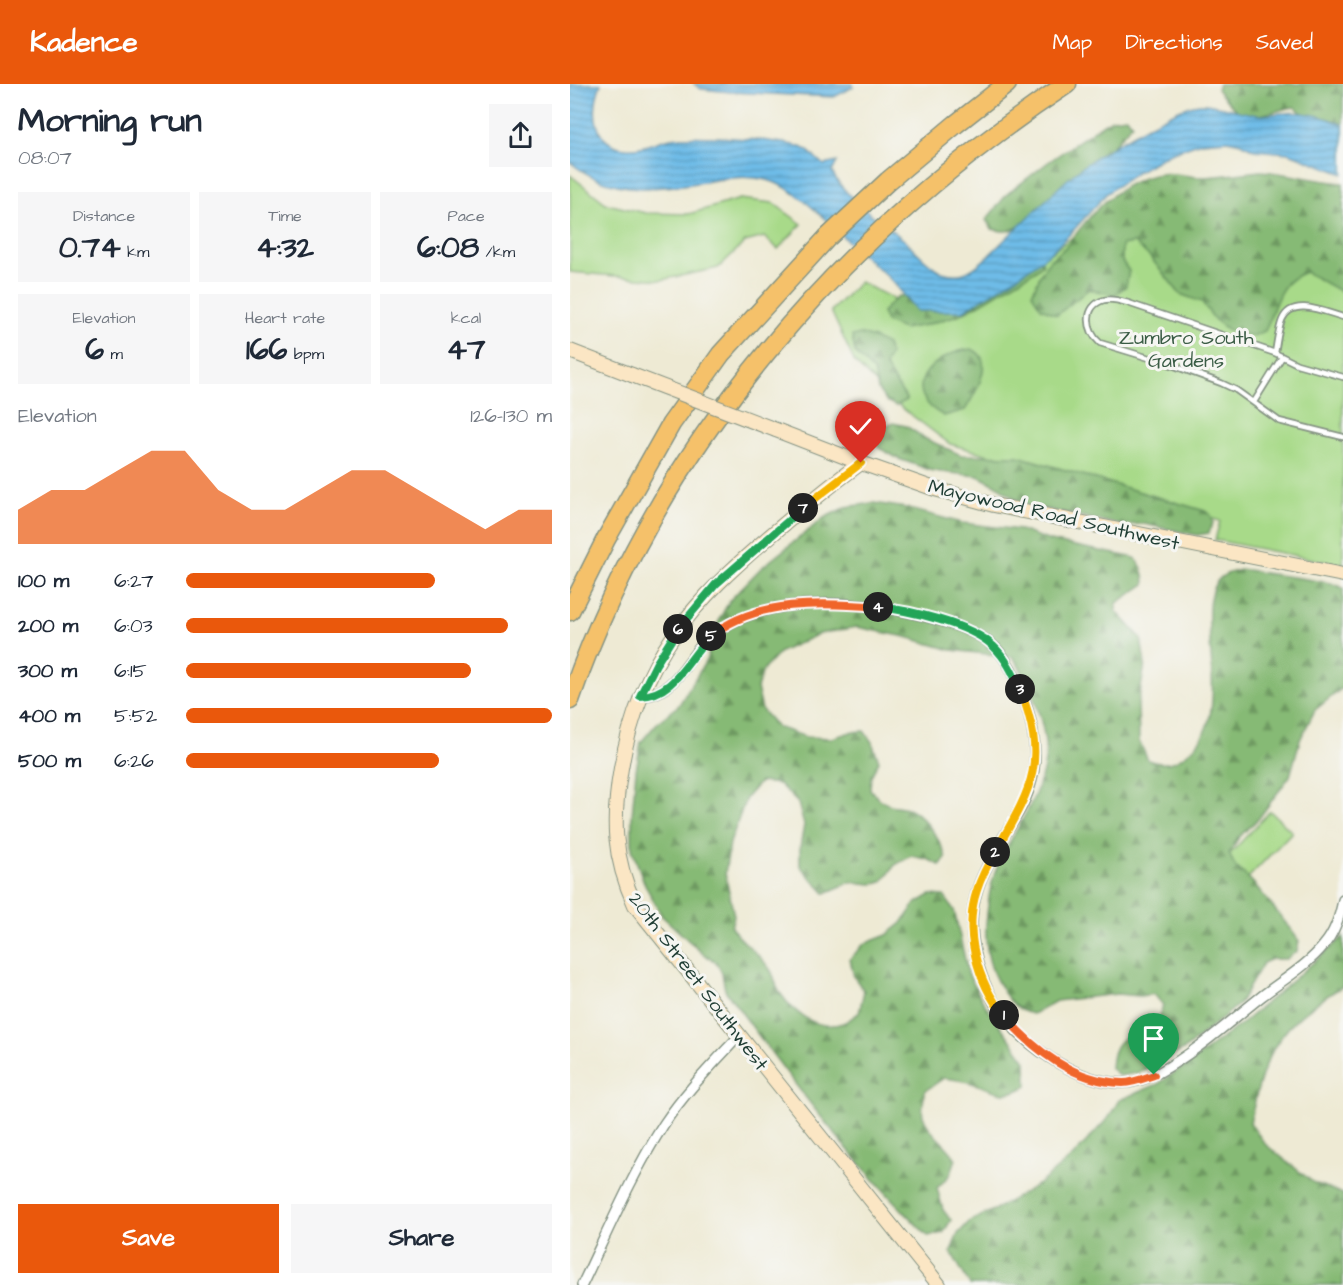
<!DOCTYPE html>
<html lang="en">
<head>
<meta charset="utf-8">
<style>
	:root { --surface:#fff; --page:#f6f6f7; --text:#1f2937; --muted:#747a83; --accent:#ea580c }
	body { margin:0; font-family:"Architects Daughter",sans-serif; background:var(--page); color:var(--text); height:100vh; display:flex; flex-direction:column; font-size:22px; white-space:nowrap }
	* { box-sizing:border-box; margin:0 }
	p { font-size:20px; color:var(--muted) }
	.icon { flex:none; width:33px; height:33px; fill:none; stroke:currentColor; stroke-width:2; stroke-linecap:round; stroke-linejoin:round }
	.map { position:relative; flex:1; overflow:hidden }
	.panel { display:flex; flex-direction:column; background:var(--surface); width:570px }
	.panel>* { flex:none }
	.pin { position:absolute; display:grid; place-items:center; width:51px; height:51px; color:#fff; margin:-62px -26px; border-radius:50% 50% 50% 0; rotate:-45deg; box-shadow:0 0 6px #0007 }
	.pin .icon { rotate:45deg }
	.km { position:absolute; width:30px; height:30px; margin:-15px; border-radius:50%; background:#222; color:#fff; font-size:16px; line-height:30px; text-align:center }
	.round { display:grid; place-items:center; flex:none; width:63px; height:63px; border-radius:0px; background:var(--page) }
	.headline { display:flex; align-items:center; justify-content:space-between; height:102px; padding:0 18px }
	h1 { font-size:33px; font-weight:700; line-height:45px }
	.metrics { display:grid; grid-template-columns:repeat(3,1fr); gap:9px; height:102px; padding:6px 18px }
	.metrics div { display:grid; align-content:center; border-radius:0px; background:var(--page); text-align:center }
	.metrics b { font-size:30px; font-weight:700 }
	.metrics small { font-size:16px; font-weight:400 }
	.metrics p { font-size:16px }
	.chart { height:168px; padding:12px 18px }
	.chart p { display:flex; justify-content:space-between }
	.chart svg { width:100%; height:108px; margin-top:6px; fill:var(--accent); opacity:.7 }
	.primary-button { display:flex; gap:12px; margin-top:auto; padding:12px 18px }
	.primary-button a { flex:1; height:69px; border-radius:0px; background:var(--accent); color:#fff; font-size:24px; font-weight:700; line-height:69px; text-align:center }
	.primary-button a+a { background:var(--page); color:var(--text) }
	ul { padding:0 18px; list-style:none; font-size:20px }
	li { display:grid; grid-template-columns:96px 72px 1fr; align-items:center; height:45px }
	li i { height:15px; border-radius:8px; background:var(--accent) }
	header { display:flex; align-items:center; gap:36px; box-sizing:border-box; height:84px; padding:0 30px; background:var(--accent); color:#fff }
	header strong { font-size:28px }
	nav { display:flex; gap:33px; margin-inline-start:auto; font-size:21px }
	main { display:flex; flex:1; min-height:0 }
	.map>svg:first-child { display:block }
	.green { fill:#a8da89; stroke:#648c5e; stroke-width:1.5 }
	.forest { fill:url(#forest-firs); stroke:#527c54; stroke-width:1.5 }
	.water { fill:url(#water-rules); stroke:#467c8e; stroke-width:1.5 }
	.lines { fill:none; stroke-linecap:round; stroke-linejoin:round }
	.lane-casing { stroke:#869484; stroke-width:8 }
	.street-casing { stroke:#869484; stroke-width:12 }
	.secondary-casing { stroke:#869484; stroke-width:16 }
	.highway-casing { stroke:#869484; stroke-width:21 }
	.lane { stroke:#fff; stroke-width:4.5 }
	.street { stroke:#fff; stroke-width:9 }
	.secondary { stroke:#fbe6c4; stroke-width:14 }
	.highway { stroke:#f5c16b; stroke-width:18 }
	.secondary-bridge-casing { stroke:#869484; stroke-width:16; stroke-linecap:butt }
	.secondary-bridge { stroke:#fbe6c4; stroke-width:14 }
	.split-1-casing { stroke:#fff; stroke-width:12 }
	.split-2-casing { stroke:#fff; stroke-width:12 }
	.split-3-casing { stroke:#fff; stroke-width:12 }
	.split-4-casing { stroke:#fff; stroke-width:12 }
	.split-5-casing { stroke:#fff; stroke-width:12 }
	.split-6-casing { stroke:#fff; stroke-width:12 }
	.split-7-casing { stroke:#fff; stroke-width:12 }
	.split-8-casing { stroke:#fff; stroke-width:12 }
	.split-1 { stroke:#f0652b; stroke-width:8 }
	.split-2 { stroke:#f5b400; stroke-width:8 }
	.split-3 { stroke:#f5b400; stroke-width:8 }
	.split-4 { stroke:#22a559; stroke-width:8 }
	.split-5 { stroke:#f0652b; stroke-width:8 }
	.split-6 { stroke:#22a559; stroke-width:8 }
	.split-7 { stroke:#22a559; stroke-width:8 }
	.split-8 { stroke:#f5b400; stroke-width:8 }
	.labels { text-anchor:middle; stroke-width:6; stroke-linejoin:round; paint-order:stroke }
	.park-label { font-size:20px; fill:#3a5c45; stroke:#f6f6f2 }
	.street-label { font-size:20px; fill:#1f3d34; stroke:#f6f6f2 }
</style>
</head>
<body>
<header>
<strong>Kadence</strong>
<nav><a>Map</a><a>Directions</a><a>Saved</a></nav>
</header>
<main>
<section class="panel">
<div class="headline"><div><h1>Morning run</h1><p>08:07</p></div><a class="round"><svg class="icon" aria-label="share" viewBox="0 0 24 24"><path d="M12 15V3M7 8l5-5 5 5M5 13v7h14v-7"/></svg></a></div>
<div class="metrics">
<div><p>Distance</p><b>0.74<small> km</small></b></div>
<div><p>Time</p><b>4:32</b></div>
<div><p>Pace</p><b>6:08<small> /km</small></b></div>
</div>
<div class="metrics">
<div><p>Elevation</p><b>6<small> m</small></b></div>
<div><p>Heart rate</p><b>166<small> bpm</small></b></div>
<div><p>kcal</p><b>47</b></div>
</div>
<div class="chart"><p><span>Elevation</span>126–130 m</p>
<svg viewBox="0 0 160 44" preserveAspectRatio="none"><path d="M0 44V30L10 22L20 22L30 14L40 6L50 6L60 22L70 30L80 30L90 22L100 14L110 14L120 22L130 30L140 38L150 30L160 30V44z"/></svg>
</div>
<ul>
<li><b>100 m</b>6:27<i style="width:68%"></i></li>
<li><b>200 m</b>6:03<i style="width:88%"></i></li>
<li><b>300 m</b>6:15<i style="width:78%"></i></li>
<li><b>400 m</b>5:52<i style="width:100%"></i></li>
<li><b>500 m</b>6:26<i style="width:69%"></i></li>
</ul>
<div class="primary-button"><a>Save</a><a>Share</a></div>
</section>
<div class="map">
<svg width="773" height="1201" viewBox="0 0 773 1201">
	<defs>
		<pattern id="forest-firs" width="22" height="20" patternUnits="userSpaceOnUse" patternTransform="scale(1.5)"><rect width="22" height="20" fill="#86ba75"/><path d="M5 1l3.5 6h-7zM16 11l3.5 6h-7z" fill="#6d9861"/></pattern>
		<pattern id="water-rules" width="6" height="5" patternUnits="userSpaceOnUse" patternTransform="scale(1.5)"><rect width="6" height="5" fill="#6ebce8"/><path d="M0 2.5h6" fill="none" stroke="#5a9abd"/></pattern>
	</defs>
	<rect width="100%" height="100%" fill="#f6f6f2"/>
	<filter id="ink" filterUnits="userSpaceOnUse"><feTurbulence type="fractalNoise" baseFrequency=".0167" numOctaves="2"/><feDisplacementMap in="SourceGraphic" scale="12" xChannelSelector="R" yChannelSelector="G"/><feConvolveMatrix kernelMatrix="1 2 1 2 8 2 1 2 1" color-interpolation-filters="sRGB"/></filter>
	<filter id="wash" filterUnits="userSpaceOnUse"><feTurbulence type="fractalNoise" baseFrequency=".008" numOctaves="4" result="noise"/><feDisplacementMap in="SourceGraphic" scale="24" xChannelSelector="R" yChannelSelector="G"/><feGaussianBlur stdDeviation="1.35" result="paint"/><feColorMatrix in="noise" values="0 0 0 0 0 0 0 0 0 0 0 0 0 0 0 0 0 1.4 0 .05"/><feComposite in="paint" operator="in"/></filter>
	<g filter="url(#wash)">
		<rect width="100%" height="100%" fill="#eeead4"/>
		<path class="green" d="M 0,91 L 37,120 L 76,129 L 119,130 L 170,115 L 203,119 L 232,140 L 208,165 L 194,153 L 175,158 L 148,184 L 91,196 L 0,188 Z
			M 773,112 L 773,481 L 645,456 L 650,437 L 380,360 L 332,324 L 285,279 L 261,227 L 290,198 L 347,227 L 440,198 L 536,129 Z
			M 700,727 L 722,748 L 678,794 L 656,774 Z"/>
		<path class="forest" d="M 649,0 L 773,0 L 773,49 L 744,37 L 724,23 C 680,31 679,46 647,5 Z
			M 556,33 L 562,40 C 542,64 465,145 435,147 C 431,147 426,146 422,145 L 416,136 L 437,110 L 477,79 L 532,41 L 542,35 Z
			M 690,87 C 718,89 745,97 773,99 L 773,209 L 736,188 C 707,197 706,222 695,247 L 683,252 L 658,246 L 644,235 L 632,218 L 610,210 L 580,173 L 564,159 L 552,161 L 552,177 L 559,187 L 556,202 L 544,211 L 519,205 L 487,231 L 471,224 L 462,210 C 467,199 471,187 479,177 C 486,171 494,166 499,159 C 522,128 549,97 589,90 C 605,87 619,94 635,93 C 653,92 671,89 690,87 Z
			M 469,172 L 473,180 L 465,187 L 408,221 L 388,231 L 356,241 L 333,245 L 316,238 L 312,228 L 328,212 L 347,213 Z
			M 290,250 L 304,254 L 317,261 L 320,270 L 315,281 C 321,294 330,304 337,316 L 326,322 L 316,317 L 308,306 L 304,288 L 285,269 L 282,252 Z
			M 402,265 C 405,267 408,268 410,271 C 421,284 402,315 395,326 L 374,332 C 325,306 364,268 402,265 Z
			M 323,339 L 336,342 L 356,355 L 391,371 L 448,372 L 635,427 L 641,431 L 643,439 L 639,449 L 627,451 L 574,440 L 552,441 L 452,420 L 426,401 L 408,392 L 363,387 L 329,375 L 309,364 L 304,357 L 312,345 Z
			M 304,419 L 336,424 L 392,439 L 450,446 L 480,457 L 565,474 C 572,481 575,490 575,500 L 547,519 L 546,527 L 571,554 L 575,581 L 568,620 L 569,657 L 578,676 C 595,682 605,680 619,668 C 671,626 615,517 653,492 C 657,489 666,487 671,486 C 677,485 686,488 693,489 C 716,492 739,495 761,499 L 773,504 L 773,605 L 771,605 L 745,626 L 730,656 L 720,692 L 689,734 L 669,753 L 659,769 C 667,790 673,786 685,801 C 700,819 715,837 729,857 L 727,867 L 716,875 L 702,875 L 693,879 L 669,920 L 615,965 L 567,989 L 549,992 L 541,984 C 543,939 575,957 588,935 C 591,932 591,925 593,921 L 584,910 L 570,912 L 547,910 L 486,917 L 463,930 C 446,927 438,916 430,902 C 418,883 415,862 416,840 C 418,822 419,803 426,786 C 441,750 469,717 475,677 C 479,647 460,597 443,573 L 381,566 L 336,553 L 287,543 L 249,550 L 210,568 L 193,586 L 187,604 L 192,626 L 207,643 L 236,653 L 262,654 L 281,648 L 294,647 L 302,658 L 309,677 L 301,692 L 300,705 C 307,714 314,721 326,722 C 330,723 337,723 340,725 C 356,734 371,757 376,774 L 370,781 L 357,775 L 341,772 L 325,781 L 312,798 L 302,800 L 281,798 L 255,809 L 230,782 L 230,764 L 234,741 L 228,719 L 209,700 L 190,698 L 176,714 L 160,759 L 155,789 L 164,832 L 161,843 C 172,859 188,868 199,884 C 205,891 205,902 210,909 C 224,929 247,948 273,939 C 278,937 284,932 289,929 L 294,907 L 284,893 L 280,875 L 294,860 L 317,851 L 332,839 L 345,820 L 360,811 L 374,812 L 384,826 L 398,889 L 413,918 L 456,977 L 457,1002 C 430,1017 424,1004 398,998 C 391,996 382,995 374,994 L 355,1007 C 354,1014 351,1025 353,1032 C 359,1050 377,1060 386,1075 L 380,1091 L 367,1104 L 373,1126 L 381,1136 L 373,1149 L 358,1152 C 282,1078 218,992 155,906 L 152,889 L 146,878 L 133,870 L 92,832 L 75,801 L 62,765 L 62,732 L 66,686 L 71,658 L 88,638 L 109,621 L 136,577 L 150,534 L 160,516 L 190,485 L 254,434 L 276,423 Z
			M 773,853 L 773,902 C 708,941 695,966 680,1039 L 695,1060 L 744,1099 L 773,1110 L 773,1201 L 400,1201 L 381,1168 L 387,1151 L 400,1137 L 426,1125 L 469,1100 L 504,1071 L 539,1033 L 549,1016 L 588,1000 L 627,973 L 675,937 Z"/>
		<path class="water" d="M 0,0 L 31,0 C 21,25 22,61 56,64 C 71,66 86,57 101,54 C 123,50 212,55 233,64 C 240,67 247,76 254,81 L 267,78 L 262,88 C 274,113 312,138 334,156 C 347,167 356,180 372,188 C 379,190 388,191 394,189 C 410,184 432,157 446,145 C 468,125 488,102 512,83 C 535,66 560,52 585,38 C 599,31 616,21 631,20 C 651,20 669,29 689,31 C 698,32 707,29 716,29 C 734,27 757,33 773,41 L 773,90 L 719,69 L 684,66 L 671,59 L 657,56 L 631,58 L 600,69 L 567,88 L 537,109 L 500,150 L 478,171 L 440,198 L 393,227 L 347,227 C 338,217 330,205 321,196 C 309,184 295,174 283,162 C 261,142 227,103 197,96 C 175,91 160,94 139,97 C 88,105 42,113 0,78 Z
			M 124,0 L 283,0 L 283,3 L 264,13 L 161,8 L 131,5 Z"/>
	</g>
	<g filter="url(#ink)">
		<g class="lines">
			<g class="lane-casing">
				<path id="lane" d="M 705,269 C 707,259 708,246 712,236 C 722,212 755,228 773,233
					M 773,293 L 727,280 L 705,269 L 558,219 C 551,217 542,214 534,216 C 513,222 516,247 530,259 L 599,280 L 651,299 L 666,306 L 709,337 L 773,353
					M 684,318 L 712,273"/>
			</g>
			<g class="street-casing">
				<path id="street" d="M 70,612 C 109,612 118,566 147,547 C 207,508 298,517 364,535 C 383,540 405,547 420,559 C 438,573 447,597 455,617 C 464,644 469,675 460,702 C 454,722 442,739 431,757 C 422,773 412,789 407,807 C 395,844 406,887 425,920 C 449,959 505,998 552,999 C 563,999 578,994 588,989 C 625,969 659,938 692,912 C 713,896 738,881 754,861 C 765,848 770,832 773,816
					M 12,1201 C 38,1147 62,1090 94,1040 C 115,1008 143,980 169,952"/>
			</g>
			<g class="secondary-casing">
				<path id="secondary" d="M 0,267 L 62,291
					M 206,346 L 291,379 L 365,405 L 424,421 L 773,491
					M 291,379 C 261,400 234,424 206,447 C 122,518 71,573 51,684 C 42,736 43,773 65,821 L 369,1201"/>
			</g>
			<g class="highway-casing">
				<path id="highway" d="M 0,527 L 36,455 L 101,340 L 151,270 L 257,154 L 318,97 L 386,40 L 437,0
					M 0,616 C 89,358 272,149 497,0"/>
			</g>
			<use href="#lane" class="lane"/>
			<use href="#street" class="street"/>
			<use href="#secondary" class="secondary"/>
			<use href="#highway" class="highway"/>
			<g class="secondary-bridge-casing">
				<path id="secondary-bridge" d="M 62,291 L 206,346"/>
			</g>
			<use href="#secondary-bridge" class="secondary-bridge"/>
		</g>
	</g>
	<g class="lines" filter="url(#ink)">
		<g class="split-1-casing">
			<path id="split-1" d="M 434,931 C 463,966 505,998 553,999 C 563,999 575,994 584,991"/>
		</g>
		<g class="split-2-casing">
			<path id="split-2" d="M 425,768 C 418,780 411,793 407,806 C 393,847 407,898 434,931"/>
		</g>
		<g class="split-3-casing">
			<path id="split-3" d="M 425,768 C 461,705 479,679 450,605"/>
		</g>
		<g class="split-4-casing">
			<path id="split-4" d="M 308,523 C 338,526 401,540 423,562 C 436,574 443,589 450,605"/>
		</g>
		<g class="split-5-casing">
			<path id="split-5" d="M 141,552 C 185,515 254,518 308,523"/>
		</g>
		<g class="split-6-casing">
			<path id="split-6" d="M 108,545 L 86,580 L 70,612 C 105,612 118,573 141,552"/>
		</g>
		<g class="split-7-casing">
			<path id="split-7" d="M 108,545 L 146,500 L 233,424"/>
		</g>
		<g class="split-8-casing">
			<path id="split-8" d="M 233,424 L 291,379"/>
		</g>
		<use href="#split-1" class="split-1"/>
		<use href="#split-2" class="split-2"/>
		<use href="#split-3" class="split-3"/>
		<use href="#split-4" class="split-4"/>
		<use href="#split-5" class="split-5"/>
		<use href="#split-6" class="split-6"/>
		<use href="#split-7" class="split-7"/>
		<use href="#split-8" class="split-8"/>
	</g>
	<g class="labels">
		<g class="park-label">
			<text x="616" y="260">Zumbro South<tspan x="616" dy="23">Gardens</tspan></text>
		</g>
		<g class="street-label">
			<text transform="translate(484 430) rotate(13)" y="7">Mayowood Road Southwest</text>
			<text transform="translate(129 897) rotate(53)" y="7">20th Street Southwest</text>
		</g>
	</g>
</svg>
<div class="pin" style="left:584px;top:991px;background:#1e9e55"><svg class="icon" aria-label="arrive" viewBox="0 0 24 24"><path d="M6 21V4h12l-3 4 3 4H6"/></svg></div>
<div class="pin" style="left:291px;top:379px;background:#d93025"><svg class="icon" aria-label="check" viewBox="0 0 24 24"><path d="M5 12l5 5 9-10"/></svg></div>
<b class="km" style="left:434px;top:931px">1</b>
<b class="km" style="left:425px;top:768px">2</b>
<b class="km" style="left:450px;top:605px">3</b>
<b class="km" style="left:308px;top:523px">4</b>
<b class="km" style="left:141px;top:552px">5</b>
<b class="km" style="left:108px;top:545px">6</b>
<b class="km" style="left:233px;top:424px">7</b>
</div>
</main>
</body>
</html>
